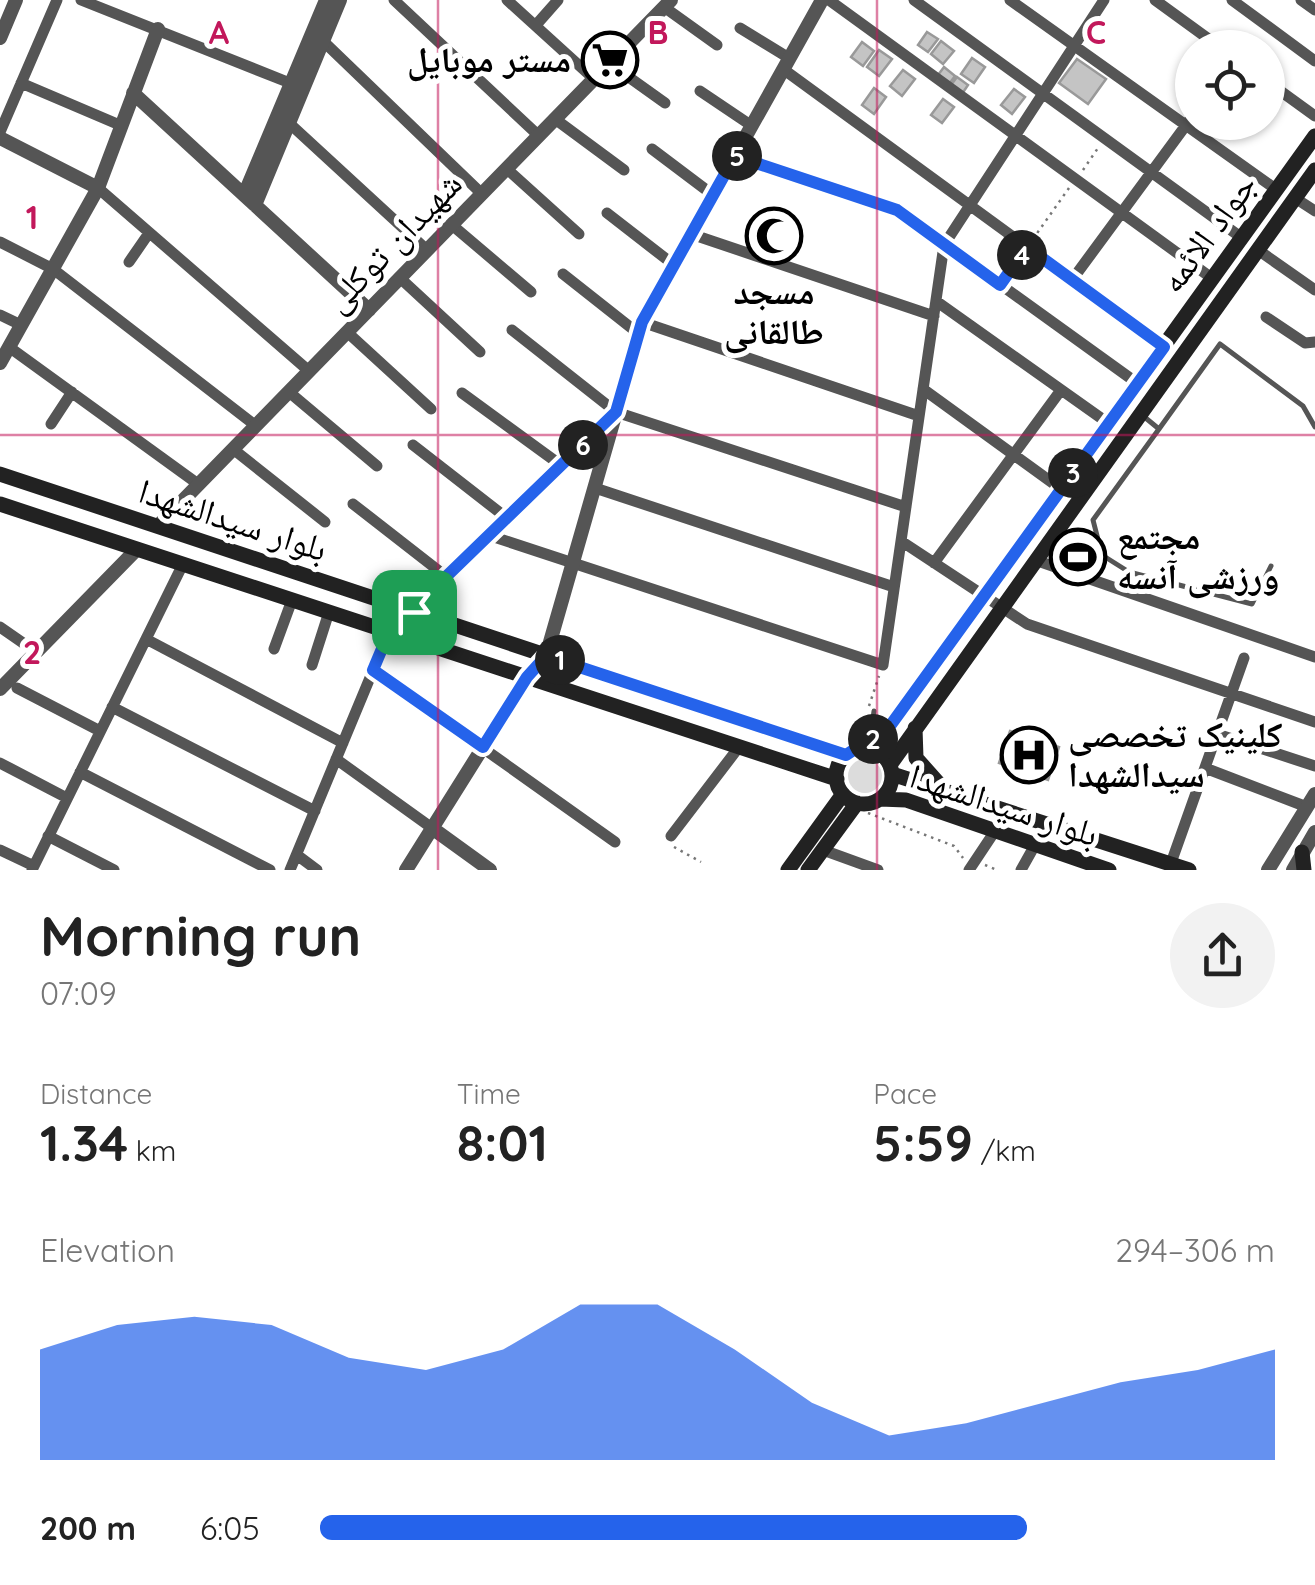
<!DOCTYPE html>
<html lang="en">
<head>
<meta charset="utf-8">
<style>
	:root { --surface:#fff; --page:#f2f2f2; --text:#222; --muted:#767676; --accent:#2563eb }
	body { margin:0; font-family:Quicksand,"Noto Naskh Arabic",sans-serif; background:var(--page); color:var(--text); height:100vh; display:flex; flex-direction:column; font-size:38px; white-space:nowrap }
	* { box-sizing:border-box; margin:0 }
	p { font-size:32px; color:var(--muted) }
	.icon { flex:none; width:55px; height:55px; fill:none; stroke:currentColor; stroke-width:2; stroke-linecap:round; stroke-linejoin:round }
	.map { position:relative; height:870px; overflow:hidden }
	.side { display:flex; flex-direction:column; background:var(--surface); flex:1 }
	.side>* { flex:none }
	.controls { position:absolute; left:1175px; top:30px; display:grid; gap:20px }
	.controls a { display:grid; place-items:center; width:110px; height:110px; border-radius:50%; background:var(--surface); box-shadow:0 2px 8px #0004; font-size:50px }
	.pin { position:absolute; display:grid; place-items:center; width:85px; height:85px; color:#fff; margin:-42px; border-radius:20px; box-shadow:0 5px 15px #0006 }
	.km { position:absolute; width:50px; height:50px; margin:-25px; border-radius:50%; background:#222; color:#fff; font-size:28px; line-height:50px; text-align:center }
	.round { display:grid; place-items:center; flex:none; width:105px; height:105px; border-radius:52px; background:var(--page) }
	.summary { display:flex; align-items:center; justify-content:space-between; height:170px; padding:0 40px }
	h1 { font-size:55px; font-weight:700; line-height:75px }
	.figures { display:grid; grid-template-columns:repeat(3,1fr); gap:15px; height:170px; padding:10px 40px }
	.figures div { display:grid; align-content:center }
	.figures b { font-size:50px; font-weight:700 }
	.figures small { font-size:28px; font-weight:400 }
	.figures p { font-size:28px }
	.chart { height:280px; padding:20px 40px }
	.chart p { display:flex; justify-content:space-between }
	.chart svg { width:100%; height:180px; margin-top:10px; fill:var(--accent); opacity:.7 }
	ul { padding:0 40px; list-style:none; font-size:32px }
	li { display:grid; grid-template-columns:160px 120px 1fr; align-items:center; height:75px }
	li i { height:25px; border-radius:12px; background:var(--accent) }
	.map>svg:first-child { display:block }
	.green { fill:#dcdcdc }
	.building { fill:#c4c4c4; stroke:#999; stroke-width:2.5 }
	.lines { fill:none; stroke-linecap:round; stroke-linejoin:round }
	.path { stroke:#777; stroke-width:2.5; stroke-dasharray:2.5 5; stroke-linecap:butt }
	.service { stroke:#555; stroke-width:5 }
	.minor { stroke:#555; stroke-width:11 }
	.tertiary { stroke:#555; stroke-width:14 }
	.secondary { stroke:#222; stroke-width:15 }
	.route-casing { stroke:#fff; stroke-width:20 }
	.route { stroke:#2563eb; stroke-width:12 }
	.grid { fill:none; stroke:#c2185b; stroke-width:2.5; stroke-opacity:0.55 }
	.labels { text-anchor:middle; stroke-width:10; stroke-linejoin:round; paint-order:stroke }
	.poi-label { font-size:35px; font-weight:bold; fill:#000; stroke:#fff; text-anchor:start }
	.street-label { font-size:35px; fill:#000; stroke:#fff }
	.grid-label { font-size:32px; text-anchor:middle; font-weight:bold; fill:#c2185b; stroke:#fff; stroke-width:10; stroke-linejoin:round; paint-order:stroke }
</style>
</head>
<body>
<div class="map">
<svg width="1315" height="870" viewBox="0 0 1315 870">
	<rect width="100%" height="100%" fill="#fff"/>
	<path class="green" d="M848 776a17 17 0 1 1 34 0a17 17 0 1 1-34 0Z"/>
	<path class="building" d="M 927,32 L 938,39 L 928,52 L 918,45 Z
		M 599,35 L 610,46 L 600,56 L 589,45 Z
		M 941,41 L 954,51 L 943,64 L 931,54 Z
		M 862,42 L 874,51 L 863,66 L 851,57 Z
		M 879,50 L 892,59 L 879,76 L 867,67 Z
		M 972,58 L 985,67 L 974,83 L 961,74 Z
		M 1077,59 L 1106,79 L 1088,104 L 1059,83 Z
		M 944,67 L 955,76 L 949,84 L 938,75 Z
		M 903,70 L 915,79 L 902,96 L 890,86 Z
		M 957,77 L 968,85 L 962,94 L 951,85 Z
		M 874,88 L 886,97 L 874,114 L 862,105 Z
		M 1014,89 L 1025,97 L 1012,114 L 1001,105 Z
		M 943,99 L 954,107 L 942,123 L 931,115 Z
		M 1080,534 L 1096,546 L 1078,570 L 1069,562 L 1067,552 Z
		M 1010,731 L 1059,747 L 1048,780 L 999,763 Z"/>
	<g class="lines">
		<path class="path" d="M 1083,170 L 1098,148
			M 1033,239 L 1069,188
			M 1007,275 L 1020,257
			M 869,706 L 879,676
			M 868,813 L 954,846 L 963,858
			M 674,847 L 701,862
			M 985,865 L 997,870"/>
		<path class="service" d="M 1142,415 L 1159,429 L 1220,344 L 1303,406 L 1315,427
			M 1159,429 L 1093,520 L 1102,555 L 1129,572 L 1252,604 L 1271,566
			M 874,711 L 872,726 L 877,732"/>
		<path class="minor" d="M 81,0 L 295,85
			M 394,0 L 539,136
			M 507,0 L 594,79
			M 829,0 L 1213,279
			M 914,0 L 1242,238
			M 1010,0 L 1277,190
			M 1155,0 L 1221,48
			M 1232,0 L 1315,61
			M 1301,0 L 1315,10
			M 664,7 L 717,45
			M 536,25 L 558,0
			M 740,28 L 789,58
			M 323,41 L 482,194
			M 609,63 L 665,103
			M 783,69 L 1164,347
			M 1268,82 L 1315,116
			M 21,83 L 122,126
			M 700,91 L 752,126
			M 555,119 L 624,170
			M 289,123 L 427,250
			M 0,132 L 57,0
			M 652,149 L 713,195
			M 735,155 L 897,210 L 1137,383
			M 507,169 L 579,234
			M 98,188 L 309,371
			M 1295,198 L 1315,211
			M 607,213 L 674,265
			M 452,225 L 531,292
			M 691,234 L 934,316
			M 0,242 L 53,269 L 256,426
			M 1258,250 L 1315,290
			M 129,262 L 149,233
			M 563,274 L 639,334
			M 400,278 L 480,352
			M 1072,280 L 1192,117
			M 936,301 L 1108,423
			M 0,315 L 21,325
			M 1266,317 L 1305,343 L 1315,342
			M 642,322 L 919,416
			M 512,330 L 616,412 L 906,507
			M 347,332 L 431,409
			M 9,347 L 198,484
			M 923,389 L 1061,489
			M 289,392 L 377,466
			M 462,393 L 562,466
			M 51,424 L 72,392
			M 413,445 L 508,519
			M 233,449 L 325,522
			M 595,488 L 894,587
			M 353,504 L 448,578
			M 491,536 L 883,665 L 944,245 L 1104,0
			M 901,541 L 1027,624 L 1315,722
			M 1035,560 L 1315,657
			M 934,563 L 1061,390
			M 414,611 L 616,412
			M 0,627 L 36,652
			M 146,639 L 343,743
			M 274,649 L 292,600
			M 312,665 L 329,612
			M 373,670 L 615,842
			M 17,688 L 100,731
			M 112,707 L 315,811
			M 1217,734 L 1315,766
			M 336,759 L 432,828
			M 0,763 L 67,798
			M 1205,768 L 1307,807
			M 80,772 L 270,870
			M 48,836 L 114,870
			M 671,836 L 739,747
			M 0,850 L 34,866
			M 823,850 L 878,870
			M 297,855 L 317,870
			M 1171,863 L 1244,658
			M 32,870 L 183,564
			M 290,870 L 389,632
			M 969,870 L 995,831
			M 1021,870 L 1035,845"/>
		<path class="tertiary" d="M 0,38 L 16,0
			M 133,93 L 369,310
			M 0,138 L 98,188
			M 244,195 L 326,0
			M 255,205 L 340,0
			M 0,363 L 98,188 L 158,29
			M 158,526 L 671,0
			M 546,656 L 642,322 L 822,0
			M 0,689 L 137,549
			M 432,828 L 490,870
			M 406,870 L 527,677
			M 1268,870 L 1315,794
			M 1293,870 L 1315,832"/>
		<path class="secondary" d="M 0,474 L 846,755
			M 0,504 L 837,779
			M 915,728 L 916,758 L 940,785
			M 862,748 L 890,726 L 1315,136
			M836 776a28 28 0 1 1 56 0a28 28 0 1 1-56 0Z
			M 890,765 L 1315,170
			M 892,774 L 1189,870
			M 880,799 L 906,800 L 1109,870
			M 1302,852 L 1304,870
			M 788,870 L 843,794
			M 808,870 L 857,803"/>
	</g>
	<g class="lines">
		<g class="route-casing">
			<path id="route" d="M 735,156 L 897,210 L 1000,285 L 1027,247 L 1164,347 L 890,726 L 846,755 L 546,656 L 527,677 L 483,747 L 373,670 L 389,632 L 616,412 L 642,322 Z"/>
		</g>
		<use href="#route" class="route"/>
	</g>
	<path class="grid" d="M 438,0 L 438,870M 877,0 L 877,870M 0,435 L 1315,435"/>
	<defs>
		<g id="supermarket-ring" transform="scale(2.875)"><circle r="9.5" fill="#fff" stroke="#000" stroke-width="1.5"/><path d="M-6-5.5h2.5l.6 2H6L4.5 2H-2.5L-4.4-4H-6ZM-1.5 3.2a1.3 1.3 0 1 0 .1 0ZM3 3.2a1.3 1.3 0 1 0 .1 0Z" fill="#000"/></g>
		<g id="mosque-ring" transform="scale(2.875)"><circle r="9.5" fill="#fff" stroke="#000" stroke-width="1.5"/><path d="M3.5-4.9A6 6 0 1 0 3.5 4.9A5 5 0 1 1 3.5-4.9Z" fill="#000"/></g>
		<g id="stadium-ring" transform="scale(2.875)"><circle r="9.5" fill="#fff" stroke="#000" stroke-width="1.5"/><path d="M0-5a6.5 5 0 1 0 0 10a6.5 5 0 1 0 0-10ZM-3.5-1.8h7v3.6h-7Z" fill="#000"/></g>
		<g id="hospital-ring" transform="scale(2.875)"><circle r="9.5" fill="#fff" stroke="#000" stroke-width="1.5"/><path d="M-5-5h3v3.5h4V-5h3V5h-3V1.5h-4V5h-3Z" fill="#000"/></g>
	</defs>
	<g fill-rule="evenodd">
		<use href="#supermarket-ring" x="610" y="60"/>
		<use href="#mosque-ring" x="774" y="236"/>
		<use href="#stadium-ring" x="1078" y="557"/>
		<use href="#hospital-ring" x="1029" y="755"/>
	</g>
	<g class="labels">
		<g class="poi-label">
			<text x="571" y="72" text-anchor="end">مستر موبایل</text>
			<text x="774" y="304" text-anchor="middle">مسجد<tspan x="774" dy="40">طالقانی</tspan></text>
			<text x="1117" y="549">مجتمع<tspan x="1117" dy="40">ورزشی آنسه</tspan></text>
			<text x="1068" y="747">کلینیک تخصصی<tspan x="1068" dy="40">سیدالشهدا</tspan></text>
		</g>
		<g class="street-label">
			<text transform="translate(1208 233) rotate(-54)" y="12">جواد الائمه</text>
			<text transform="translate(393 242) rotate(-46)" y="12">شهیدان توکلی</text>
			<text transform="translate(233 520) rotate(18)" y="12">بلوار سیدالشهدا</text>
			<text transform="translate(1004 805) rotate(18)" y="12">بلوار سیدالشهدا</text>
		</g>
	</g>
	<g class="grid-label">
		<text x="219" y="44">A</text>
		<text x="658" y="44">B</text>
		<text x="1096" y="44">C</text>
		<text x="32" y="229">1</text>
		<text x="32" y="664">2</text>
	</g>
</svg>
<div class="controls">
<a><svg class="icon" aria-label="locate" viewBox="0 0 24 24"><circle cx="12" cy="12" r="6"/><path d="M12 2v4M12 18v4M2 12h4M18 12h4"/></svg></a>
</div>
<div class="pin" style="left:414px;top:612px;background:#1e9e55"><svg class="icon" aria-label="arrive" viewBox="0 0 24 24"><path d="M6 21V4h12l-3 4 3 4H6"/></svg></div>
<b class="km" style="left:560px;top:660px">1</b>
<b class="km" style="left:873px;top:739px">2</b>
<b class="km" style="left:1073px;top:473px">3</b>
<b class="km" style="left:1022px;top:255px">4</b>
<b class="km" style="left:737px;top:156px">5</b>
<b class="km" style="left:583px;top:445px">6</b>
</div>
<section class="side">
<div class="summary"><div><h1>Morning run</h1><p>07:09</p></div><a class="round"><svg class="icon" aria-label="share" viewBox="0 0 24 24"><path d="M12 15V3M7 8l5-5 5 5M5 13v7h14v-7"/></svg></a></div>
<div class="figures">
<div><p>Distance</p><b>1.34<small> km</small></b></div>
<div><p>Time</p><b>8:01</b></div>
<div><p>Pace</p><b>5:59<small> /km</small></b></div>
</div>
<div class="chart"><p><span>Elevation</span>294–306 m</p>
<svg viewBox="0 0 160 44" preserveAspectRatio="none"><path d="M0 44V17L10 11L20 9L30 11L40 19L50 22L60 17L70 6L80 6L90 17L100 30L110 38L120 35L130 30L140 25L150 22L160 17V44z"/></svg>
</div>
<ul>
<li><b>200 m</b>6:05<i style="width:74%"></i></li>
</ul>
</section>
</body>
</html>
